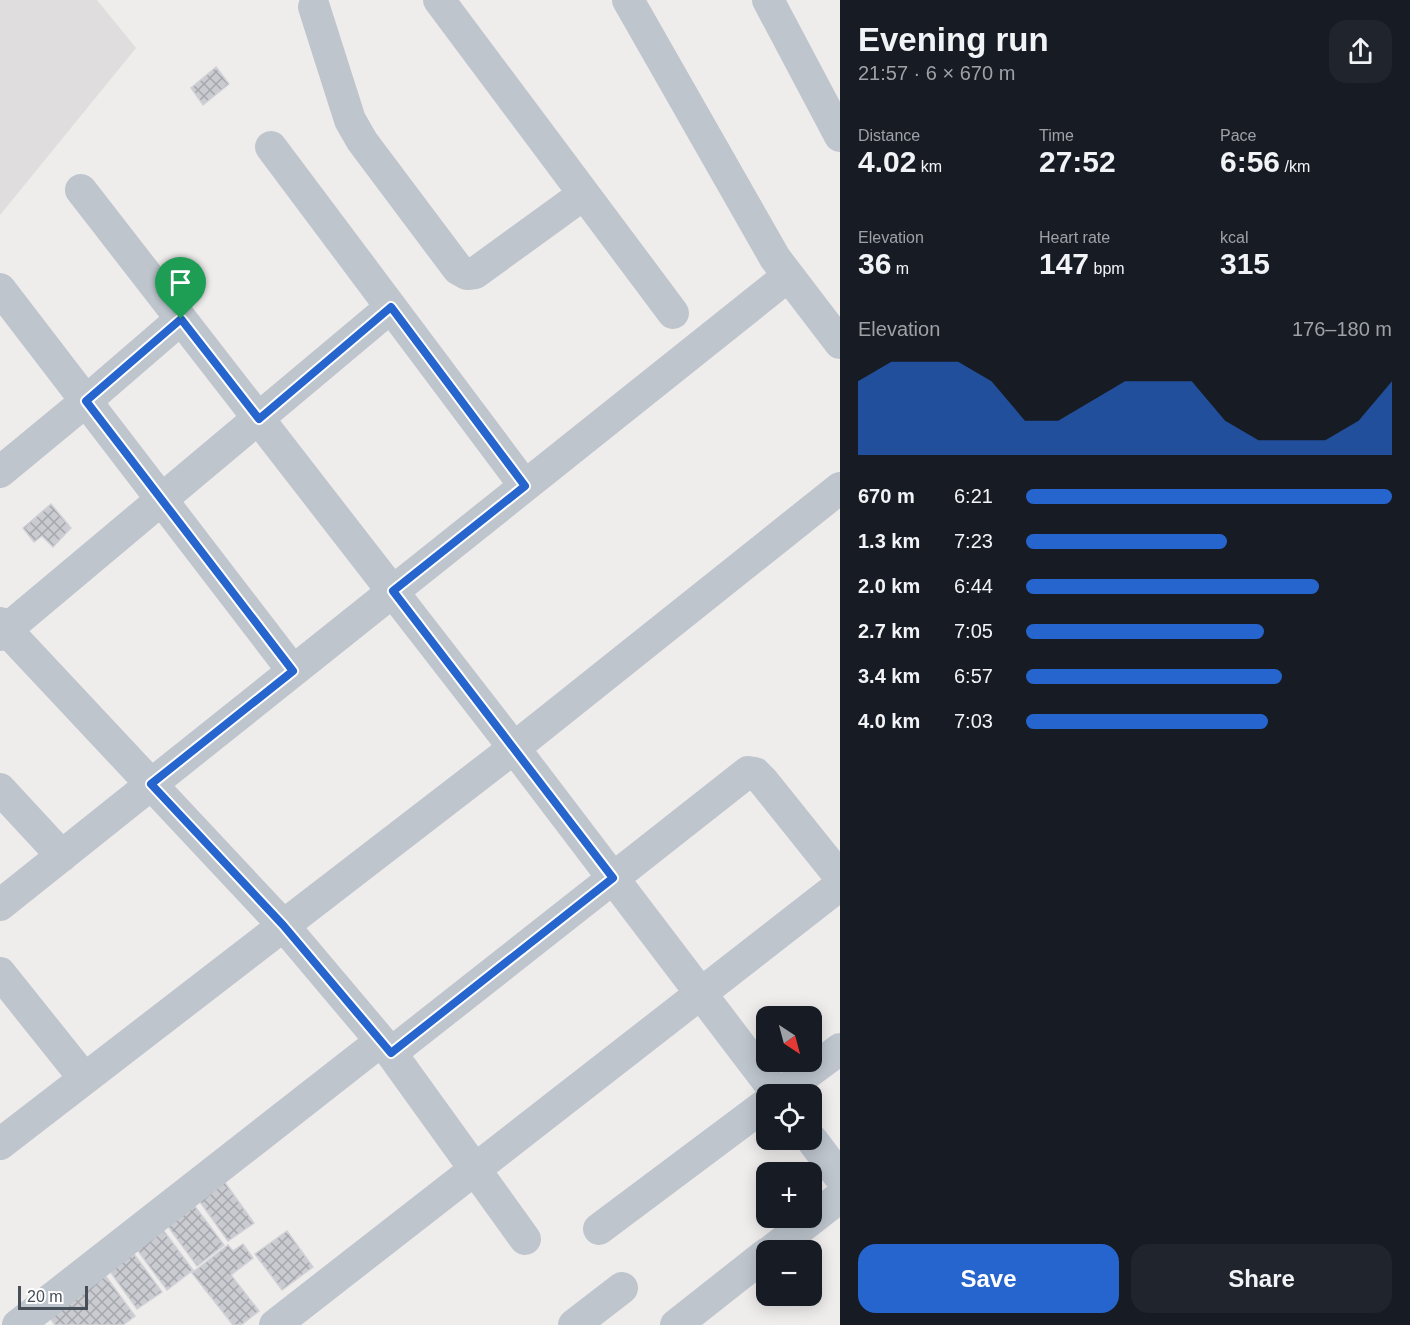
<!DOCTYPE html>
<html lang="en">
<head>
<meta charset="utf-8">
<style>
	:root { --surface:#171b24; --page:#20242c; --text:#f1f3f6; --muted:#9ea1a6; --accent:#2765ce }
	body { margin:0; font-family:Arial,sans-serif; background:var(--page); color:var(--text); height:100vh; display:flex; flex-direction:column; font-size:22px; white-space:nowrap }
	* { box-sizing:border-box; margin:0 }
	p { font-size:20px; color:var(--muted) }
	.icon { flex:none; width:33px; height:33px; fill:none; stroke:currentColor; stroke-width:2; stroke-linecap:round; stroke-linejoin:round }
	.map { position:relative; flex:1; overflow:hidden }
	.panel { display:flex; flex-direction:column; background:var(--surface); width:570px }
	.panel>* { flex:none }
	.needle { width:39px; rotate:144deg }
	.buttons { position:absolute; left:756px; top:1006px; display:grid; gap:12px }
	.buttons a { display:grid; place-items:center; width:66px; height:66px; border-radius:12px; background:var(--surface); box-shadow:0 3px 15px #0003; font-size:30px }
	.scale { position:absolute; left:18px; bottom:15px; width:70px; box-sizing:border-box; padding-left:6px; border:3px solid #464e58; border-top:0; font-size:16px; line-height:21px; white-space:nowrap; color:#464e58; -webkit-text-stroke:4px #fff; paint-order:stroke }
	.pin { position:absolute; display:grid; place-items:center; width:51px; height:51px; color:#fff; margin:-62px -26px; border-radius:50% 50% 50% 0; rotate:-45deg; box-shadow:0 0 6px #0007 }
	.pin .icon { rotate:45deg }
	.round { display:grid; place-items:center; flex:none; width:63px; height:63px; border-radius:18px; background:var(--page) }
	.summary { display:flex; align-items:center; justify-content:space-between; height:102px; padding:0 18px }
	h1 { font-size:33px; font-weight:600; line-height:45px }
	.figures { display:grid; grid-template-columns:repeat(3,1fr); gap:9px; height:102px; padding:6px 18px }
	.figures div { display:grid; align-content:center }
	.figures b { font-size:30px; font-weight:600 }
	.figures small { font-size:16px; font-weight:400 }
	.figures p { font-size:16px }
	.chart { height:168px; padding:12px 18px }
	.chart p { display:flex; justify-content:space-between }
	.chart svg { width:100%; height:108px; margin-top:6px; fill:var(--accent); opacity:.7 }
	.action { display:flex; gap:12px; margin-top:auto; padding:12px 18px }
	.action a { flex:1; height:69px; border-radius:18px; background:var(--accent); color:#fff; font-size:24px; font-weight:600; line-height:69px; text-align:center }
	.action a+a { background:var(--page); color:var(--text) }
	ul { padding:0 18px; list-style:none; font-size:20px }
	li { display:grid; grid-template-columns:96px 72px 1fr; align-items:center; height:45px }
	li i { height:15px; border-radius:8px; background:var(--accent) }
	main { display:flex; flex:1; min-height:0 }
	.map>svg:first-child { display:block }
	.education { fill:#dfdddd }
	.building { fill:url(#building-cross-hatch); stroke:#d0d2d7; stroke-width:1.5 }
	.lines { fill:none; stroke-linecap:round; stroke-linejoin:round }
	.minor { stroke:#bec5cd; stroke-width:32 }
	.route-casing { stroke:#fff; stroke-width:12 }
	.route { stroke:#2765ce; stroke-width:8 }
</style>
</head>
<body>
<main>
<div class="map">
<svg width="840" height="1325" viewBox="0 0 840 1325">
	<defs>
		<pattern id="building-cross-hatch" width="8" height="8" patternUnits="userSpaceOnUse" patternTransform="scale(1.5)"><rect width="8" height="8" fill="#cacbd0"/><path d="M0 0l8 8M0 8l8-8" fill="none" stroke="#a6a7ac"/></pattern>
	</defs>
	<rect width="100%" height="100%" fill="#efecec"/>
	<path class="education" d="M 0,0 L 97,0 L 136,48 L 0,215 Z"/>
	<path class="building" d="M 216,67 L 229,84 L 203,105 L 191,88 Z
		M 51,504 L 71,528 L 53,547 L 42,536 L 34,542 L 23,528 Z
		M 221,1177 L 254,1223 L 228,1241 L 195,1195 Z
		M 188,1197 L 224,1245 L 197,1266 L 161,1217 Z
		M 158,1223 L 193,1270 L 167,1290 L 132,1243 Z
		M 287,1231 L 313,1267 L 282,1290 L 255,1254 Z
		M 243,1244 L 253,1258 L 231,1275 L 259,1311 L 241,1325 L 233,1325 L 192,1273 L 228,1245 L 233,1251 Z
		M 128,1246 L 162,1292 L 137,1309 L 104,1263 Z
		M 99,1267 L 135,1316 L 123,1325 L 55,1325 L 43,1309 Z"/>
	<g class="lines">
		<path class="minor" d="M 439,0 L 673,313
			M 628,0 L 775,258 L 840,343
			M 768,0 L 840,136
			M 314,7 L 350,120 L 362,141 L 458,269 L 467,274 L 475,273 L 584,194
			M 271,147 L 525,486
			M 81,190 L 514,748 L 778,1095
			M 0,289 L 293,671
			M 0,472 L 86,401 L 181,319
			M 0,623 L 283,925 L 391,1053 L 525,1239
			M 0,635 L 391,307
			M 0,789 L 62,856
			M 0,905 L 788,276
			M 0,973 L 84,1078
			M 391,1053 L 748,772 L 755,773 L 763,781 L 840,877
			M 778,1095 L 840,1049
			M 812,1140 L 840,1177
			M 0,1144 L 514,748 L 840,488
			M 599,1229 L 766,1104
			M 771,1251 L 840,1197
			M 18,1325 L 381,1041
			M 275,1325 L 840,885
			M 574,1325 L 622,1288
			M 676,1325 L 766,1254"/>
	</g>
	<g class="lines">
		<g class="route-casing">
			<path id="route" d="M 391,307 L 525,486 L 393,591 L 613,878 L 391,1053 L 283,925 L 151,784 L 293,671 L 86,401 L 181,319 L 259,419 Z"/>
		</g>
		<use href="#route" class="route"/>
	</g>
</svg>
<div class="buttons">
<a><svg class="needle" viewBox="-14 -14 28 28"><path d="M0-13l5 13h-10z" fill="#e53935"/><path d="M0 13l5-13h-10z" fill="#9ea1a6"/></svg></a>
<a><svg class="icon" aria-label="locate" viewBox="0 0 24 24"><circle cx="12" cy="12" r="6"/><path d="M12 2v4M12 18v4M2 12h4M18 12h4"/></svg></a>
<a>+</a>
<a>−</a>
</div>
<div class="scale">20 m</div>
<div class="pin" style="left:181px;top:319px;background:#1e9e55"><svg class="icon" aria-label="arrive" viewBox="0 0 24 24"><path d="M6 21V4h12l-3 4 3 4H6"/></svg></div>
</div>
<section class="panel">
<div class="summary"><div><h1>Evening run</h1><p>21:57 · 6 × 670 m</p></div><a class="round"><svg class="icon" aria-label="share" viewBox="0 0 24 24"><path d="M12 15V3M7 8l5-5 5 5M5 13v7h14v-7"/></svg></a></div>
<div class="figures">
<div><p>Distance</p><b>4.02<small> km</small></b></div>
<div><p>Time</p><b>27:52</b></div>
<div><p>Pace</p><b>6:56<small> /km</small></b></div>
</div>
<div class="figures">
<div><p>Elevation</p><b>36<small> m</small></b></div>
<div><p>Heart rate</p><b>147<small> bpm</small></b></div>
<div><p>kcal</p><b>315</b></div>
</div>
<div class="chart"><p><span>Elevation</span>176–180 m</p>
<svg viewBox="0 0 160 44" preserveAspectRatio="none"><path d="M0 44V14L10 6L20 6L30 6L40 14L50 30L60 30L70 22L80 14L90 14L100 14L110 30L120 38L130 38L140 38L150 30L160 14V44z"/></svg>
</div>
<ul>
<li><b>670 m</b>6:21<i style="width:100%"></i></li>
<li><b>1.3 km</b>7:23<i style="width:55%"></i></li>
<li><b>2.0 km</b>6:44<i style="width:80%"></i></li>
<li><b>2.7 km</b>7:05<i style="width:65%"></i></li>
<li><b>3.4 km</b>6:57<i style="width:70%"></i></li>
<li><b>4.0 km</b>7:03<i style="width:66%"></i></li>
</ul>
<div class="action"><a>Save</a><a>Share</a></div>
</section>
</main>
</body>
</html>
